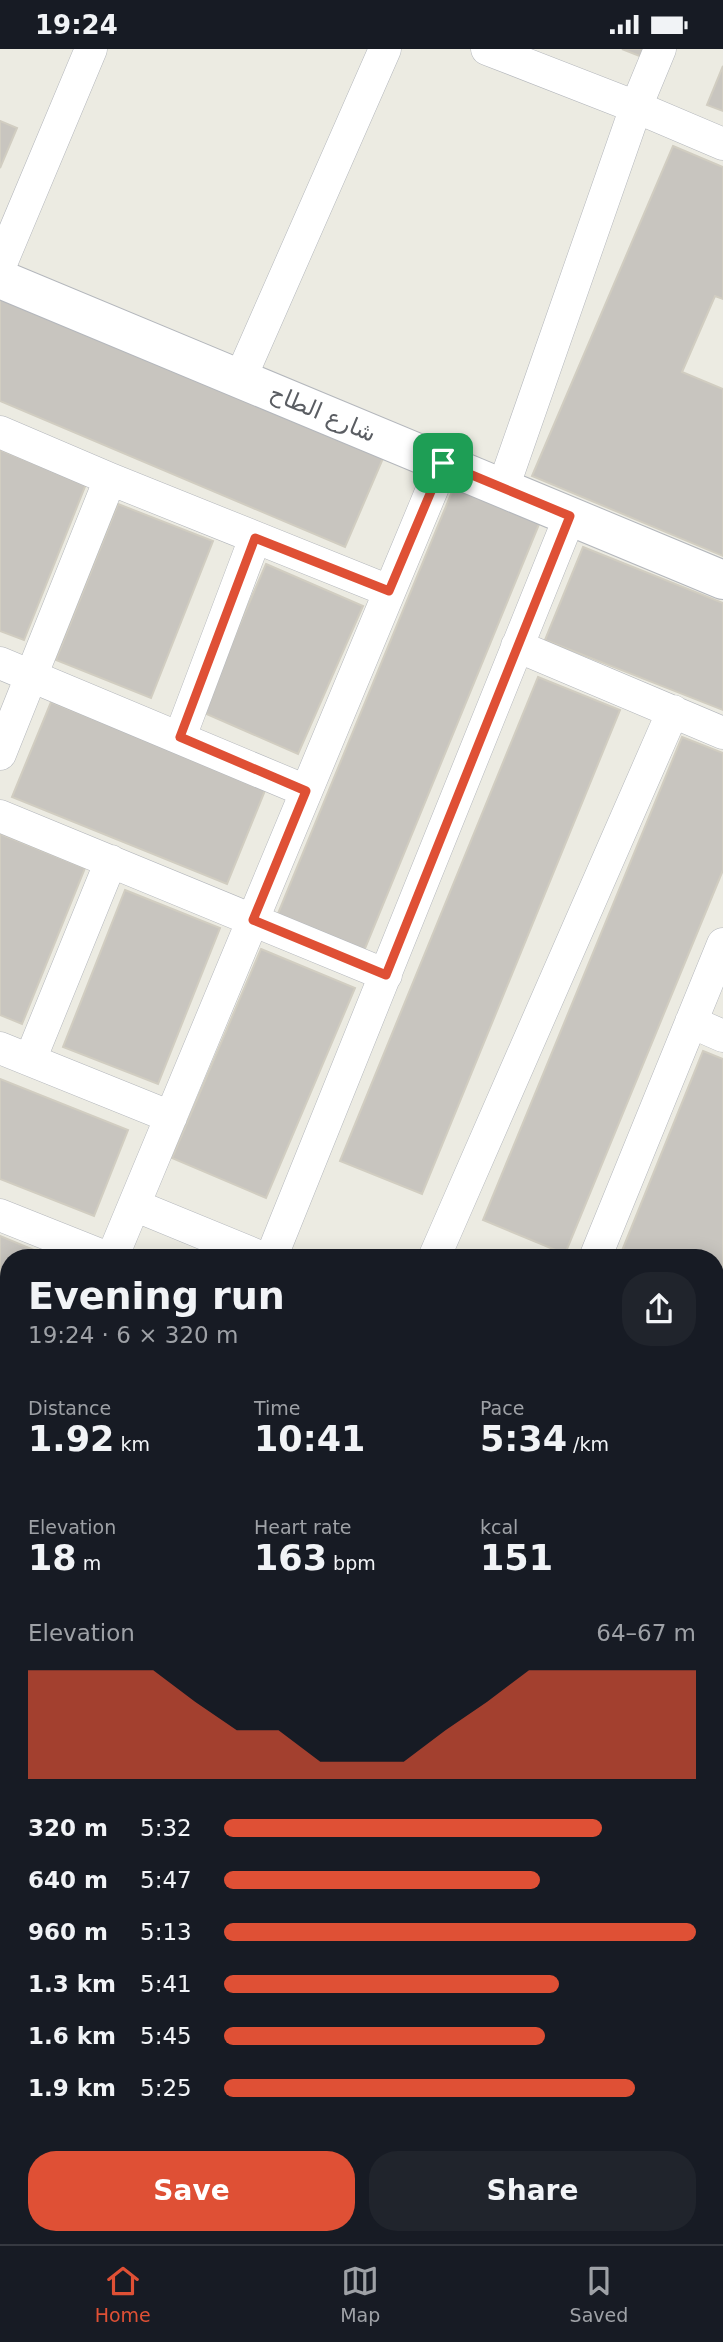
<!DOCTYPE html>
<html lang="en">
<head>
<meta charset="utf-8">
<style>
	:root { --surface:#171b24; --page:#20242c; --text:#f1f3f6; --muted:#9ea1a6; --line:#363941; --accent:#df5035 }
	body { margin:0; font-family:"DejaVu Sans",Cairo,sans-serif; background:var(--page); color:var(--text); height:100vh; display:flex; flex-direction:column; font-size:26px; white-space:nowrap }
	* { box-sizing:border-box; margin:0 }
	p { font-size:23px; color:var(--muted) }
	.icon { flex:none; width:38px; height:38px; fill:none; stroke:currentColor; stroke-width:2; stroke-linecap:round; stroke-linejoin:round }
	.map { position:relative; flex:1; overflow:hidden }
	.panel { position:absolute; left:0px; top:1200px; width:724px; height:996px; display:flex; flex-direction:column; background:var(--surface); border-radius:28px 28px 0 0; box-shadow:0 4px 18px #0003 }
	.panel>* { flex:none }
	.pin { position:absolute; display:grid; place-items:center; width:60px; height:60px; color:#fff; margin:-30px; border-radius:14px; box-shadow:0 4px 10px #0006 }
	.round { display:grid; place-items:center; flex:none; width:74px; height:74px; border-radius:28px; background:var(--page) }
	.summary { display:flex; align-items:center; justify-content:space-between; height:119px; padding:0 28px }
	h1 { font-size:38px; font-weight:600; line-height:52px }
	.figures { display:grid; grid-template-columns:repeat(3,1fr); gap:10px; height:119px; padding:7px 28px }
	.figures div { display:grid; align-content:center }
	.figures b { font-size:35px; font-weight:600 }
	.figures small { font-size:19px; font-weight:400 }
	.figures p { font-size:19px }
	.chart { height:196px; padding:14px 28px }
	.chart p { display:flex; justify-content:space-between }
	.chart svg { width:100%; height:126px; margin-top:7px; fill:var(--accent); opacity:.7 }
	.action { display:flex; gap:14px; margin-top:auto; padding:14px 28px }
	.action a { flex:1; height:80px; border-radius:28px; background:var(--accent); color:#fff; font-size:28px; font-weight:600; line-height:80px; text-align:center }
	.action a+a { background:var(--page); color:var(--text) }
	ul { padding:0 28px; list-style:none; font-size:23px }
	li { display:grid; grid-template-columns:112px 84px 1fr; align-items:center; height:52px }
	li i { height:18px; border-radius:9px; background:var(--accent) }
	.status { display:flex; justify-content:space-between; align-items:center; height:49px; padding:0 35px; background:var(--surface); direction:ltr }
	.status svg { height:19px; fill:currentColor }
	.dock { display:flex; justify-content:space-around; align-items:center; height:98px; border-top:2px solid var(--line); background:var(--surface); font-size:19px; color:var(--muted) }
	.dock a { display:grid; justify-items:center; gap:4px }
	.dock .current { color:var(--accent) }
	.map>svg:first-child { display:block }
	.building { fill:#c8c5bf; stroke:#d1cdc1; stroke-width:2 }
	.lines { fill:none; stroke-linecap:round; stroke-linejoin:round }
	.minor-casing { stroke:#b4b7bc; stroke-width:33 }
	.tertiary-casing { stroke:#b4b7bc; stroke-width:40 }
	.minor { stroke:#fff; stroke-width:32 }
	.tertiary { stroke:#fff; stroke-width:38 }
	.route-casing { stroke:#fff; stroke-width:14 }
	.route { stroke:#df5035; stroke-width:9 }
	.labels { text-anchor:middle; stroke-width:5; stroke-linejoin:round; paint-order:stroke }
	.street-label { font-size:23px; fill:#5a5d62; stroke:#fff }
</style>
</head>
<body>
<div class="status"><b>19:24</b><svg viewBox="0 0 49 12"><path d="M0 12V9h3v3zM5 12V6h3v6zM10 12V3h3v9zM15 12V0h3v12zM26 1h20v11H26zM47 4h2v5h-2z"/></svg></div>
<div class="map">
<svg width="723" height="2195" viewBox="0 0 723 2195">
	<rect width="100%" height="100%" fill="#ecebe2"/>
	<path class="building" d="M 622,0 L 651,0 L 647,10 Z
		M 723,17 L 723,62 L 707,56 Z
		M 0,72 L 17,79 L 0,119 Z
		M 673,97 L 723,118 L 723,250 L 715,247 L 682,323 L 723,340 L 723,507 L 532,427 Z
		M 0,244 L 384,407 L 345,498 L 0,352 Z
		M 0,401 L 86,435 L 24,591 L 0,582 Z
		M 456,433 L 542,468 L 364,902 L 277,867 Z
		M 118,455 L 213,492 L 151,649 L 56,611 Z
		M 583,498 L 723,554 L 723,661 L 545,591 Z
		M 266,515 L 363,557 L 298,705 L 202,663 Z
		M 538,628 L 620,661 L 422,1145 L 340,1112 Z
		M 51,653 L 266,739 L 227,835 L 12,748 Z
		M 682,688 L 723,704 L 723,821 L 565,1205 L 483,1171 Z
		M 0,785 L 85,819 L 22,975 L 0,966 Z
		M 125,841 L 220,879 L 158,1035 L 63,998 Z
		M 261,900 L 355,939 L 266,1149 L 172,1109 Z
		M 703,1002 L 723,1010 L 723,1225 L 716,1243 L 716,1209 L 619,1209 Z
		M 0,1030 L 128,1081 L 94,1167 L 0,1130 Z
		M 0,1187 L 53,1209 L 9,1209 L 9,1359 L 0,1355 Z
		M 716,1415 L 723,1418 L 723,1657 L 716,1674 Z
		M 9,1510 L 9,1612 L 0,1608 L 0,1531 Z
		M 0,1652 L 9,1655 L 9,1755 L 0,1752 Z
		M 9,1922 L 9,1999 L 0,1995 L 0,1944 Z
		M 716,1950 L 723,1953 L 723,2072 L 716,2069 Z
		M 0,2039 L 9,2043 L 9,2142 L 0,2139 Z
		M 716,2155 L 723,2158 L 723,2195 L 620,2195 L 623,2188 L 716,2188 Z
		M 0,2186 L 24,2195 L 0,2195 Z
		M 124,2188 L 166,2188 L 163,2195 L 143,2195 Z
		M 215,2188 L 323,2188 L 320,2195 L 212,2195 Z
		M 494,2188 L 595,2188 L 593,2195 L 515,2195 Z"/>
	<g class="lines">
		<g class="minor-casing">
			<path id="minor" d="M 487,0 L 636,58 L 723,95
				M 0,217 L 91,0
				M 240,330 L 385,0
				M 0,383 L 110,430 L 389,542
				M 503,439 L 636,58 L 660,0
				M 517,597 L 723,684
				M 0,614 L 306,742
				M 180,688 L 255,489
				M 0,705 L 110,430
				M 0,767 L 386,926
				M 691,973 L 723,987
				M 0,999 L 171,1068
				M 30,1011 L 111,812
				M 134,1156 L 263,1209
				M 0,1166 L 108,1209
				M 112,1209 L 443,414
				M 271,1209 L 570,467
				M 434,1209 L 673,662
				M 595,1209 L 723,895
				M 716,1326 L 723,1309
				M 716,1399 L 723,1401
				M 0,1400 L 9,1404
				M 0,1478 L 9,1457
				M 0,1628 L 9,1632
				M 716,1734 L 723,1717
				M 0,1800 L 9,1803
				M 0,1891 L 9,1870
				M 716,1932 L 723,1935
				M 0,2016 L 9,2019
				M 716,2099 L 723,2102
				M 0,2161 L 9,2164
				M 67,2188 L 86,2195
				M 191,2195 L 194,2188
				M 364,2195 L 367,2188"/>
		</g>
		<g class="tertiary-casing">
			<path id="tertiary" d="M 0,230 L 723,531"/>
		</g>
		<use href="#minor" class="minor"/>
		<use href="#tertiary" class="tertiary"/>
	</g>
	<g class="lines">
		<g class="route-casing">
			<path id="route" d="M 443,414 L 570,467 L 386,926 L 253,871 L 306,742 L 180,688 L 255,489 L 389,542 Z"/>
		</g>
		<use href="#route" class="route"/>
	</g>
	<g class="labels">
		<g class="street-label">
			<text transform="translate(323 364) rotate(23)" y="8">شارع الطاح</text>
		</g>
	</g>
</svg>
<div class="pin" style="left:443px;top:414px;background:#1e9e55"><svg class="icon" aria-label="arrive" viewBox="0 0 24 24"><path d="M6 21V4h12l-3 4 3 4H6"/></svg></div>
<section class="panel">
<div class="summary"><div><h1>Evening run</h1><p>19:24 · 6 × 320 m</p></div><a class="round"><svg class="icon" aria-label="share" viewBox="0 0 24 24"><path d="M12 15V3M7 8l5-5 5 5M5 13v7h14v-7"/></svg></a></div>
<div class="figures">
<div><p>Distance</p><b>1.92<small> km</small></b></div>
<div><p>Time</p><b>10:41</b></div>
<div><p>Pace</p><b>5:34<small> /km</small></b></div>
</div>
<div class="figures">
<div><p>Elevation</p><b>18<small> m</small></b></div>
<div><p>Heart rate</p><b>163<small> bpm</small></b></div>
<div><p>kcal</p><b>151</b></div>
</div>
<div class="chart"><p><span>Elevation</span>64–67 m</p>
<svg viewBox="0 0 160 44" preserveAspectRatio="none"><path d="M0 44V6L10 6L20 6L30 6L40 17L50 27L60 27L70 38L80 38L90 38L100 27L110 17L120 6L130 6L140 6L150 6L160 6V44z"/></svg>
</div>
<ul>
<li><b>320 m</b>5:32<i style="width:80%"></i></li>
<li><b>640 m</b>5:47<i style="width:67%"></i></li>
<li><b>960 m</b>5:13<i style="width:100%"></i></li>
<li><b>1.3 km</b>5:41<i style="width:71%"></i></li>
<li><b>1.6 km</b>5:45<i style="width:68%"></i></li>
<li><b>1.9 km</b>5:25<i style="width:87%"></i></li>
</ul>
<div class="action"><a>Save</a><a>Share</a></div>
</section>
</div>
<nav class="dock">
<a class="current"><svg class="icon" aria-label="home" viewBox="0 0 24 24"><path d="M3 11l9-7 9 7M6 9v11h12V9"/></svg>Home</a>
<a><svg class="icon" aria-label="map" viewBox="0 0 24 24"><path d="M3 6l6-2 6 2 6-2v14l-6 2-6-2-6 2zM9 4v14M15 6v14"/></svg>Map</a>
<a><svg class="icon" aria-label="saved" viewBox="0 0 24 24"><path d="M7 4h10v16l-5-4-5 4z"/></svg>Saved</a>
</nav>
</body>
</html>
